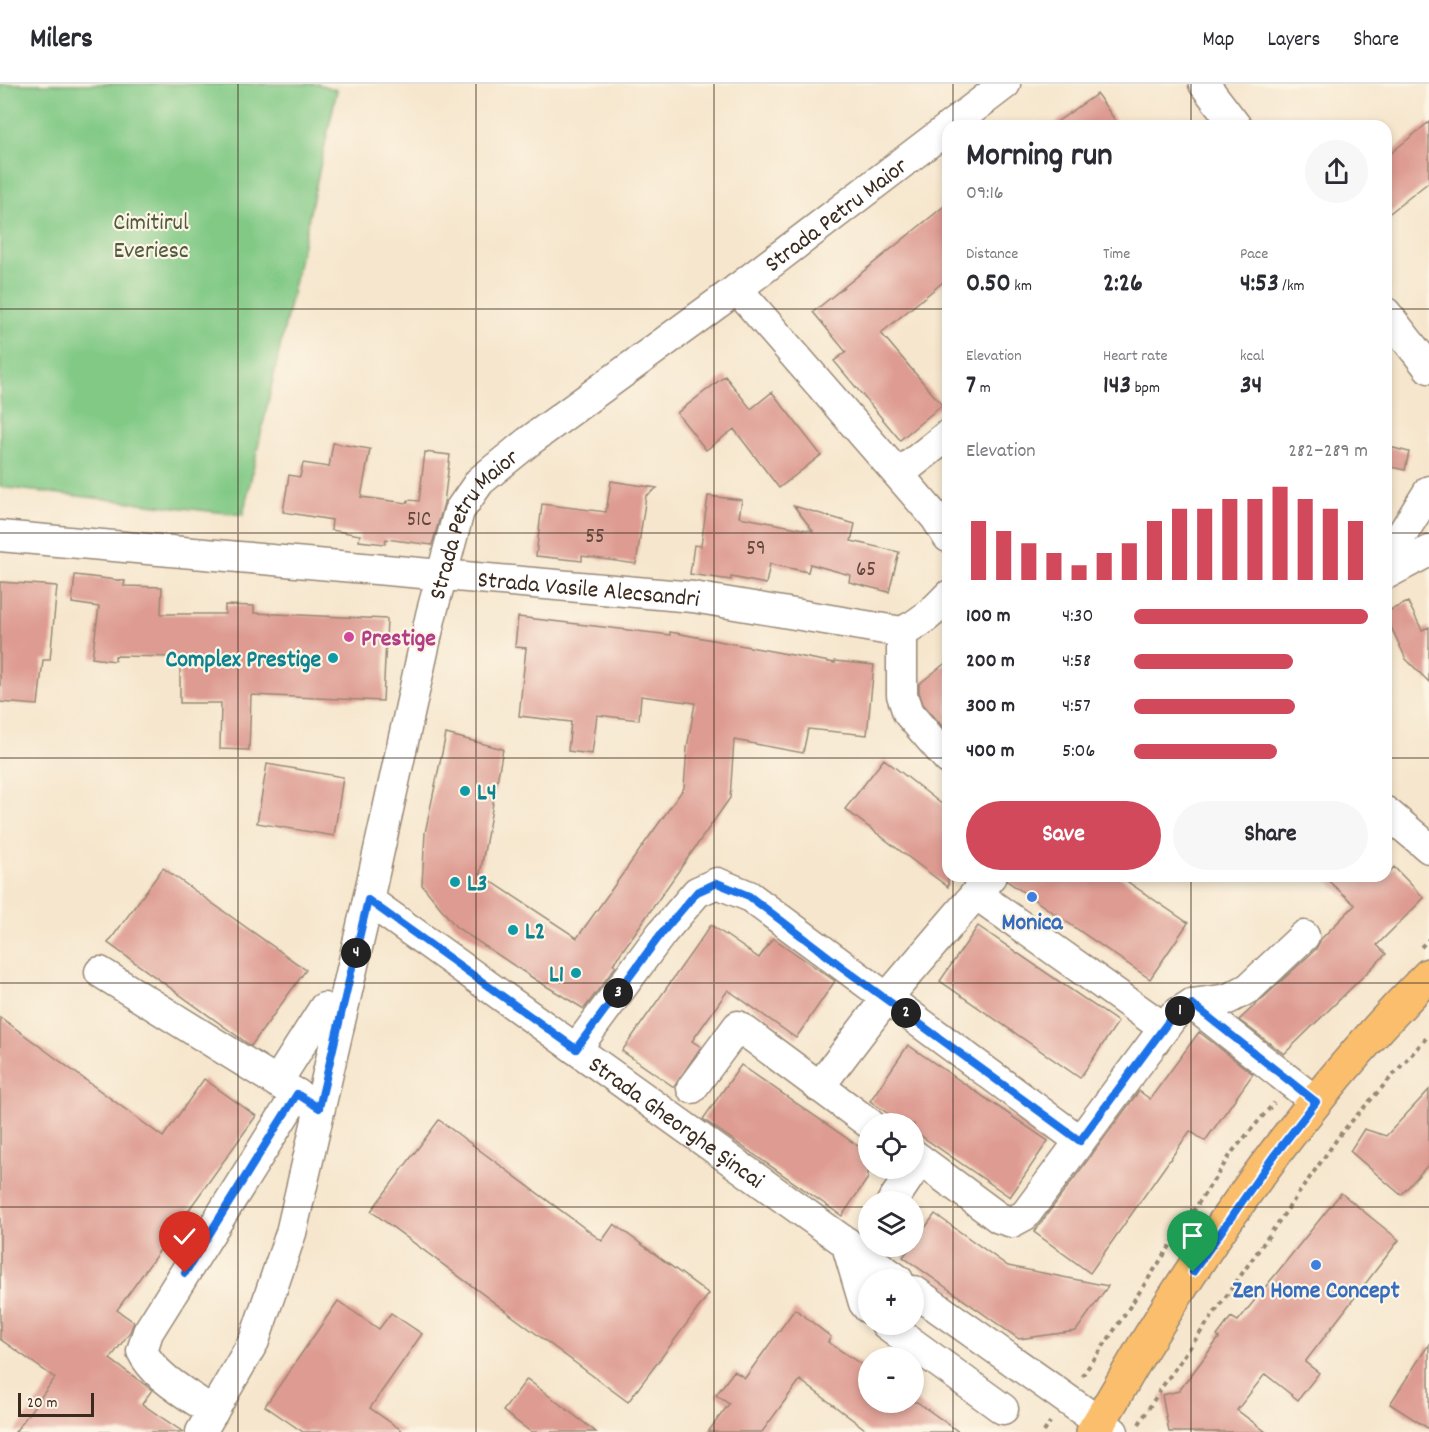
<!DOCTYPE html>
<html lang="en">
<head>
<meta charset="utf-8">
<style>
	:root { --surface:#fff; --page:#f7f7f7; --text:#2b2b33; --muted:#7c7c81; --line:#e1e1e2; --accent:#d1495b }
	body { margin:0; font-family:Dekko,sans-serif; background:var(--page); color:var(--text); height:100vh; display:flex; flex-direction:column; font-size:22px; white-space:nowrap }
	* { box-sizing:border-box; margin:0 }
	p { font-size:20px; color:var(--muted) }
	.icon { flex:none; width:33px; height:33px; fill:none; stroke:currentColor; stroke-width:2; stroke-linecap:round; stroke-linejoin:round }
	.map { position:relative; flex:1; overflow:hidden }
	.drawer { position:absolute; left:942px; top:36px; width:450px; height:762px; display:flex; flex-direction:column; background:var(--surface); border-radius:18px; box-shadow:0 3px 9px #0003 }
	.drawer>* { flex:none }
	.fabs { position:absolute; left:858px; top:1029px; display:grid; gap:12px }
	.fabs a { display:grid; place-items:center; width:66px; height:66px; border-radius:50%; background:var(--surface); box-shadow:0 3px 9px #0003; font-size:30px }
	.scale { position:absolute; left:18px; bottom:15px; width:76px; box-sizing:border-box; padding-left:6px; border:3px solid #3b2a1e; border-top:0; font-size:16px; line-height:21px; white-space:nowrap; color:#3b2a1e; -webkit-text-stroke:4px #fcf5e5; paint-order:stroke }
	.pin { position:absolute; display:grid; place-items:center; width:51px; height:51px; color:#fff; margin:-62px -26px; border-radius:50% 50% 50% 0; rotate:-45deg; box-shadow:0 0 6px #0007 }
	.pin .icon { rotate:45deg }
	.km { position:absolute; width:30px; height:30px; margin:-15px; border-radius:50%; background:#222; color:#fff; font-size:16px; line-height:30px; text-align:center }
	.round { display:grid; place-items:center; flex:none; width:63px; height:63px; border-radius:32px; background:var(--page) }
	.overview { display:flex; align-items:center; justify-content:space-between; height:102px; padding:0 24px }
	h1 { font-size:33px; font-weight:700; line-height:45px }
	.stats { display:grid; grid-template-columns:repeat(3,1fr); gap:9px; height:102px; padding:6px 24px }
	.stats div { display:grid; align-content:center }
	.stats b { font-size:26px; font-weight:700 }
	.stats small { font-size:16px; font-weight:400 }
	.stats p { font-size:16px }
	.chart { height:168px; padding:12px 24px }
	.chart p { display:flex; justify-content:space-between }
	.chart svg { width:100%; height:108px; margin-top:6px; stroke:var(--accent); stroke-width:6 }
	.primary-button { display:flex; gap:12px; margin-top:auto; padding:12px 24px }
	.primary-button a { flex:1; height:69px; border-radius:36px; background:var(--accent); color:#fff; font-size:24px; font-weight:700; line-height:69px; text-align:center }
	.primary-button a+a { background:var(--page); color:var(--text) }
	ul { padding:0 24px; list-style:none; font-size:20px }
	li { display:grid; grid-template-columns:96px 72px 1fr; align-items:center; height:45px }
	li i { height:15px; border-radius:8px; background:var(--accent) }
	header { display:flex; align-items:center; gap:36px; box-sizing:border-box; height:84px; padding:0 30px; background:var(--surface); border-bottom:2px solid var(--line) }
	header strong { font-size:28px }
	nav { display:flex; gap:33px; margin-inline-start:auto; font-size:21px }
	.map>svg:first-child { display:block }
	.green { fill:#81c985; stroke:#5e7a52; stroke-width:1.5 }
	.building { fill:#de9b92 }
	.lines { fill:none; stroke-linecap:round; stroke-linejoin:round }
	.minor-casing { stroke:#988876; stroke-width:33 }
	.major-casing { stroke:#988876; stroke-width:36 }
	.path { stroke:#988876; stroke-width:4; stroke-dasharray:4.5 4.5; stroke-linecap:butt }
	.minor { stroke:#fff; stroke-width:30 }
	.major { stroke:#fabe6d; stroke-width:33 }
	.route-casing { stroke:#fff; stroke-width:12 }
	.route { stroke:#1a73e8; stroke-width:8 }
	.grid { fill:none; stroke:#3b2a1e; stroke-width:1.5; stroke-opacity:0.55 }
	.hotel-dot { fill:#d1479c; stroke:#fcf5e5; stroke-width:2 }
	.culture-dot { fill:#0f9aa8; stroke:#fcf5e5; stroke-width:2 }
	.shop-dot { fill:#3f7fe0; stroke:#fcf5e5; stroke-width:2 }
	.labels { text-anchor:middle; stroke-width:4.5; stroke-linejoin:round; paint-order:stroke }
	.number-label { font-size:21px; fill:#64463b }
	.street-label { font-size:24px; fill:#3b2a1e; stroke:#fcf5e5 }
	.park-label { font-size:24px; fill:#505a3d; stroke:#fcf5e5 }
	.hotel-label { font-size:24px; font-weight:bold; fill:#b23c85; stroke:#fcf5e5; text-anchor:start }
	.culture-label { font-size:24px; font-weight:bold; fill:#0d838f; stroke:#fcf5e5; text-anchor:start }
	.shop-label { font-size:24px; font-weight:bold; fill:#366cbe; stroke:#fcf5e5 }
</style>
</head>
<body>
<header>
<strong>Milers</strong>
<nav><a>Map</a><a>Layers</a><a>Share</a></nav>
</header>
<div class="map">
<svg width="1429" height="1348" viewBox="0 0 1429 1348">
	<rect width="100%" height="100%" fill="#fcf5e5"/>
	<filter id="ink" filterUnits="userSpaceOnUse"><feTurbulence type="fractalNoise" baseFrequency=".0167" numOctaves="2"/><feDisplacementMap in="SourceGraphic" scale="12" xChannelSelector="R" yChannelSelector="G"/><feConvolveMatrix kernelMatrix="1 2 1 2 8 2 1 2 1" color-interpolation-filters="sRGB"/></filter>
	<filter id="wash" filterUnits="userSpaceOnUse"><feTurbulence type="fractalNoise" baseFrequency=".008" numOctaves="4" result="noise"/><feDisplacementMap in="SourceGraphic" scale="24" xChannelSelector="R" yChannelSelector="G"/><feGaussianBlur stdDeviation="1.35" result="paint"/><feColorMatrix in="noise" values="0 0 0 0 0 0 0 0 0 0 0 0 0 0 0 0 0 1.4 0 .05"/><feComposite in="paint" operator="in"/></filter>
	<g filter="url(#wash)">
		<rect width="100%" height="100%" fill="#f6e6cd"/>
		<path class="green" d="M 0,0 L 318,0 L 337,6 L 243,431 L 0,403 Z"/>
		<g id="blocks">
			<path class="building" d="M 1097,10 L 1119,42 L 1051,42 Z
				M 1429,38 L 1429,98 L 1386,132 L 1386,73 Z
				M 948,119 L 948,194 L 881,249 L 942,321 L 900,356 L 834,277 L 846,268 L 813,228 Z
				M 725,292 L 751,325 L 772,308 L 821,371 L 779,404 L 734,345 L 706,366 L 677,329 Z
				M 333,359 L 370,365 L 361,413 L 407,419 L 408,416 L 419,417 L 425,368 L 450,371 L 444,419 L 432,461 L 386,455 L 385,460 L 359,457 L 360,451 L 331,446 L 332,436 L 283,428 L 289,391 L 300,393 L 303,379 L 329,383 Z
				M 1386,362 L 1409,368 L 1405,386 L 1386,382 Z
				M 611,397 L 657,404 L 646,412 L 636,480 L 582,472 L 582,477 L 536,472 L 542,420 L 606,428 Z
				M 708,412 L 742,416 L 739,433 L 813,447 L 794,422 L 855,440 L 851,457 L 899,468 L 889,508 L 849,498 L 850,491 L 810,480 L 808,488 L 770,480 L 766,500 L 731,493 L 731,496 L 690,490 L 694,461 L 701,462 Z
				M 75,491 L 125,497 L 124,502 L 162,503 L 161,530 L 225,530 L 225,521 L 254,522 L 254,529 L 387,535 L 383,617 L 251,611 L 249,666 L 220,665 L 221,619 L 180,619 L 180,573 L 115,572 L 115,577 L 92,574 L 99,523 L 72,519 Z
				M 0,498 L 57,502 L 50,576 L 43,576 L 38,621 L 0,618 Z
				M 1408,518 L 1422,546 L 1429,543 L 1429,598 L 1406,575 L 1386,532 L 1386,528 Z
				M 518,533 L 670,551 L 670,548 L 835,579 L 835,577 L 874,581 L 867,651 L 808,645 L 803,669 L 734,656 L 730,714 L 613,880 L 616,882 L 584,925 L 536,896 L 456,843 L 422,801 L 425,749 L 446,650 L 503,665 L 480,790 L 577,854 L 684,704 L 687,664 L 695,619 L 641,612 L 639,636 L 597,631 L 592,670 L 568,667 L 571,638 L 519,632 L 526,564 L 515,563 Z
				M 948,577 L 948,649 L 923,620 L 919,608 L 919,600 Z
				M 884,675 L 948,725 L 948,803 L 845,725 Z
				M 267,680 L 343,693 L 334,752 L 257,739 Z
				M 1394,783 L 1424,814 L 1377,861 L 1386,870 L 1284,970 L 1239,936 L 1316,865 L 1321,855 L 1355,821 L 1323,792 L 1386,792 Z
				M 163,784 L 306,886 L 251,962 L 108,859 Z
				M 1008,792 L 1119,792 L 1188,839 L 1150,895 L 1007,797 Z
				M 711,841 L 759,874 L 773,854 L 835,897 L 796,954 L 728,906 L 692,957 L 701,963 L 674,1003 L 622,967 Z
				M 978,842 L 1118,938 L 1080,994 L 940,897 Z
				M 0,933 L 163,1053 L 204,995 L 256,1032 L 117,1226 L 134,1238 L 130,1248 L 110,1275 L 152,1306 L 142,1320 L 183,1348 L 15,1348 L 55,1294 L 0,1255 Z
				M 1199,948 L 1253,990 L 1205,1057 L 1190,1047 L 1090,1189 L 1034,1148 L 1139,1007 L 1150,1015 Z
				M 908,961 L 1048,1057 L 1010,1113 L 914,1047 L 914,1040 L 903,1040 L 870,1017 Z
				M 741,981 L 868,1069 L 868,1094 L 842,1132 L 703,1035 Z
				M 1429,1006 L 1429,1080 L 1401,1111 L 1350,1067 L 1364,1045 L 1386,1052 Z
				M 439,1036 L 602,1157 L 614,1140 L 709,1210 L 628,1318 L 371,1127 Z
				M 1341,1109 L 1399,1156 L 1305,1278 L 1319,1289 L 1298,1316 L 1265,1290 L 1237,1326 L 1266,1348 L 1169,1348 L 1162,1311 L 1179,1307 L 1219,1254 L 1217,1252 L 1231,1233 L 1238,1237 Z
				M 935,1130 L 1008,1182 L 1108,1202 L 1076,1247 L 1019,1255 L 903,1173 L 911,1162 L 914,1162 L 914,1159 Z
				M 338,1217 L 379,1245 L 391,1229 L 422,1250 L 370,1324 L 404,1348 L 303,1348 L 265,1322 Z
				M 795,1225 L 831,1253 L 828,1258 L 868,1285 L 868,1318 L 917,1318 L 959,1348 L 869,1348 L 800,1296 L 762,1348 L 708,1348 L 729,1320 L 716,1311 L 734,1287 L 745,1294 Z
				M 1429,1260 L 1429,1345 L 1390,1320 Z
				M 527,1295 L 596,1348 L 531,1348 L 503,1327 Z"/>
		</g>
	</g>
	<g filter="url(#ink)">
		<use href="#blocks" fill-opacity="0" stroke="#988876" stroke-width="1.5"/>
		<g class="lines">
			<g class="minor-casing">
				<g id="minor">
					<path d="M 1204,0 L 1236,42"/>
					<path d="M 950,42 L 1005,0"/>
					<path d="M 737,205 L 936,434 L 948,453"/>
					<path d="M 1386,229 L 1429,284"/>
					<path d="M 899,390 L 948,351"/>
					<path id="s1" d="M 0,452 L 693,513 L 902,548 C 921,539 934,527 948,512"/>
					<path d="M 1386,476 L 1429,407"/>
					<path d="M 1386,490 L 1429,467"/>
					<path d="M 902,548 L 902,611 L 908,629 L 948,675"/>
					<path d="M 1386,728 L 1429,764"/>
					<path d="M 976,810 L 1164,944"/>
					<path id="s2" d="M 368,816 L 898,1196"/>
					<path d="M 100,888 L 314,1021"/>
					<path d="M 1192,920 L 1316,1018"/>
					<path d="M 576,965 L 661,850 L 697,808 L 717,799 L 749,812 L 1080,1057"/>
					<path d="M 277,998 L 324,924"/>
					<path d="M 819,1003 L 886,915 L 991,792"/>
					<path d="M 692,1004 L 738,942 L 870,1040"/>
					<path d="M 914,1071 L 999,1134 L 1012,1138 L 1025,1131 L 1174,931 L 1192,920 L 1228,915 L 1249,904 L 1304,852"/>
					<path d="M 892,1118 L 920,1076"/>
					<path d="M 846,1158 L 864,1219 L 868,1224"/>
					<path d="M 914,1207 L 1113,1348"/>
					<path d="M 886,1240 L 1003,1325"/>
					<path d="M 213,1328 C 189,1311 155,1294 142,1267 L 148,1248 L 297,1010"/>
					<path id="s3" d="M 201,1348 L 254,1257 L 291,1149 L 368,816 L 431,531 L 459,427 L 480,397 L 528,358 L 737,205 L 948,44"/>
				</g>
			</g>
			<g class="major-casing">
				<path id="major" d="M 1093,1348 C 1111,1319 1127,1290 1144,1262 C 1223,1132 1322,998 1429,891"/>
			</g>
			<path class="path" d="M 1421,863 L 1429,855
				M 1082,1292 L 1107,1257 L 1233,1067 L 1274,1019
				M 1139,1340 L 1162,1303 L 1342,1048 L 1429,951
				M 1044,1348 L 1050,1338"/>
			<use href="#minor" class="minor"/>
			<use href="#major" class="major"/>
		</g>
	</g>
	<g class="lines" filter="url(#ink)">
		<g class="route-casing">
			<path id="route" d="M 185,1189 L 297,1010 L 319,1024 L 368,816 L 576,965 L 661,850 L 697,808 L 717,799 L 749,812 L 842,883 L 1080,1057 L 1174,930 L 1192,920 L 1316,1018 L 1273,1073 L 1193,1188"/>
		</g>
		<use href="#route" class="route"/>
	</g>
	<path class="grid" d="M 238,0 L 238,1348M 476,0 L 476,1348M 714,0 L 714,1348M 953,0 L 953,42M 1191,0 L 1191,42M 0,225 L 948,225M 1386,225 L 1429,225M 0,449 L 948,449M 1386,449 L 1429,449M 0,674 L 948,674M 1386,674 L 1429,674M 953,792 L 953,1348M 1191,792 L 1191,1348M 0,899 L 1429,899M 0,1123 L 868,1123M 914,1123 L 1429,1123"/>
	<circle class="hotel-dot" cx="349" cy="553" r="6"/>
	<g class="culture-dot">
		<circle cx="333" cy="574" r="6"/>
		<circle cx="465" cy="707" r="6"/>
		<circle cx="455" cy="798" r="6"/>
		<circle cx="513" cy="846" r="6"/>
		<circle cx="576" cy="889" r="6"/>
	</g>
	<g class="shop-dot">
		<circle cx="1032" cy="813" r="6"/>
		<circle cx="1316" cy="1181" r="6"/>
	</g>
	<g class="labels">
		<g class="number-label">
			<text x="419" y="441">51C</text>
			<text x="595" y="458">55</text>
			<text x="756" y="470">59</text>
			<text x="866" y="491">65</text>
		</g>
		<g class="street-label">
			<text dy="8" stroke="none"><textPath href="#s3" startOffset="1442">Strada Petru Maior</textPath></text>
			<text dy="8" stroke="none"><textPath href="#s3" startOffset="956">Strada Petru Maior</textPath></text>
			<text dy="8" stroke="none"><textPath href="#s1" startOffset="591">Strada Vasile Alecsandri</textPath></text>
			<text dy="8" stroke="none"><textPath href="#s2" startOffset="380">Strada Gheorghe Șincai</textPath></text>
		</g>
		<g class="park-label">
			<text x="151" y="145">Cimitirul<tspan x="151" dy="28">Everiesc</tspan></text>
		</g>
		<g class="hotel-label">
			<text x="361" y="561">Prestige</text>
		</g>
		<g class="culture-label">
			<text x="321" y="582" text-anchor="end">Complex Prestige</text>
			<text x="477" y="715">L4</text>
			<text x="467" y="806">L3</text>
			<text x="525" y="854">L2</text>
			<text x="564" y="897" text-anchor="end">L1</text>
		</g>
		<g class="shop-label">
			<text x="1032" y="845">Monica</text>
			<text x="1316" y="1213">Zen Home Concept</text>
		</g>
	</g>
</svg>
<div class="fabs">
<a><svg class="icon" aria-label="locate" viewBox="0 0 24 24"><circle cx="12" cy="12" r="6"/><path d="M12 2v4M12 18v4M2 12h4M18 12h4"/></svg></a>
<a><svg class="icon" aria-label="layers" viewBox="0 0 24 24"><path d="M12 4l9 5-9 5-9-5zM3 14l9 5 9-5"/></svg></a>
<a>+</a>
<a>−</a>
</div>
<div class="scale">20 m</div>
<div class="pin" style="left:1193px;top:1188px;background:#1e9e55"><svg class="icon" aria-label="arrive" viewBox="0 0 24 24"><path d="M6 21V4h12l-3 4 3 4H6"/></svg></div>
<div class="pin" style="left:185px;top:1189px;background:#d93025"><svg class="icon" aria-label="check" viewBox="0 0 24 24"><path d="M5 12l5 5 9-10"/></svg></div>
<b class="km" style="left:1180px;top:927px">1</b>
<b class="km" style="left:906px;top:929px">2</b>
<b class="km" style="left:618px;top:909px">3</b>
<b class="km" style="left:356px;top:869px">4</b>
<section class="drawer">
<div class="overview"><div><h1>Morning run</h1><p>09:16</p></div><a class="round"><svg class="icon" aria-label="share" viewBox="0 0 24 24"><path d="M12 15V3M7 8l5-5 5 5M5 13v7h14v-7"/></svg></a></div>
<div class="stats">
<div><p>Distance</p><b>0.50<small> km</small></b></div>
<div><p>Time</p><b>2:26</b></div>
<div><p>Pace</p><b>4:53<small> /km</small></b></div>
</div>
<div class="stats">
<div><p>Elevation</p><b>7<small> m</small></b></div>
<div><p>Heart rate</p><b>143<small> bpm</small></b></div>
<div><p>kcal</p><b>34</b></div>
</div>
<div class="chart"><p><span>Elevation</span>282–289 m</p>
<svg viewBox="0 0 160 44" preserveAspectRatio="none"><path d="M5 44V20M15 44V24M25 44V29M35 44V33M45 44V38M55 44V33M65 44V29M75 44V20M85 44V15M95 44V15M105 44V11M115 44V11M125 44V6M135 44V11M145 44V15M155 44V20"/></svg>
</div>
<ul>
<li><b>100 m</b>4:30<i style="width:100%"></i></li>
<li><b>200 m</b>4:58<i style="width:68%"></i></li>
<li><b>300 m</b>4:57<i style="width:69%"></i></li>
<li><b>400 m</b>5:06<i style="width:61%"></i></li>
</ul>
<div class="primary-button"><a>Save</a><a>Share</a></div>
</section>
</div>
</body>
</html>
